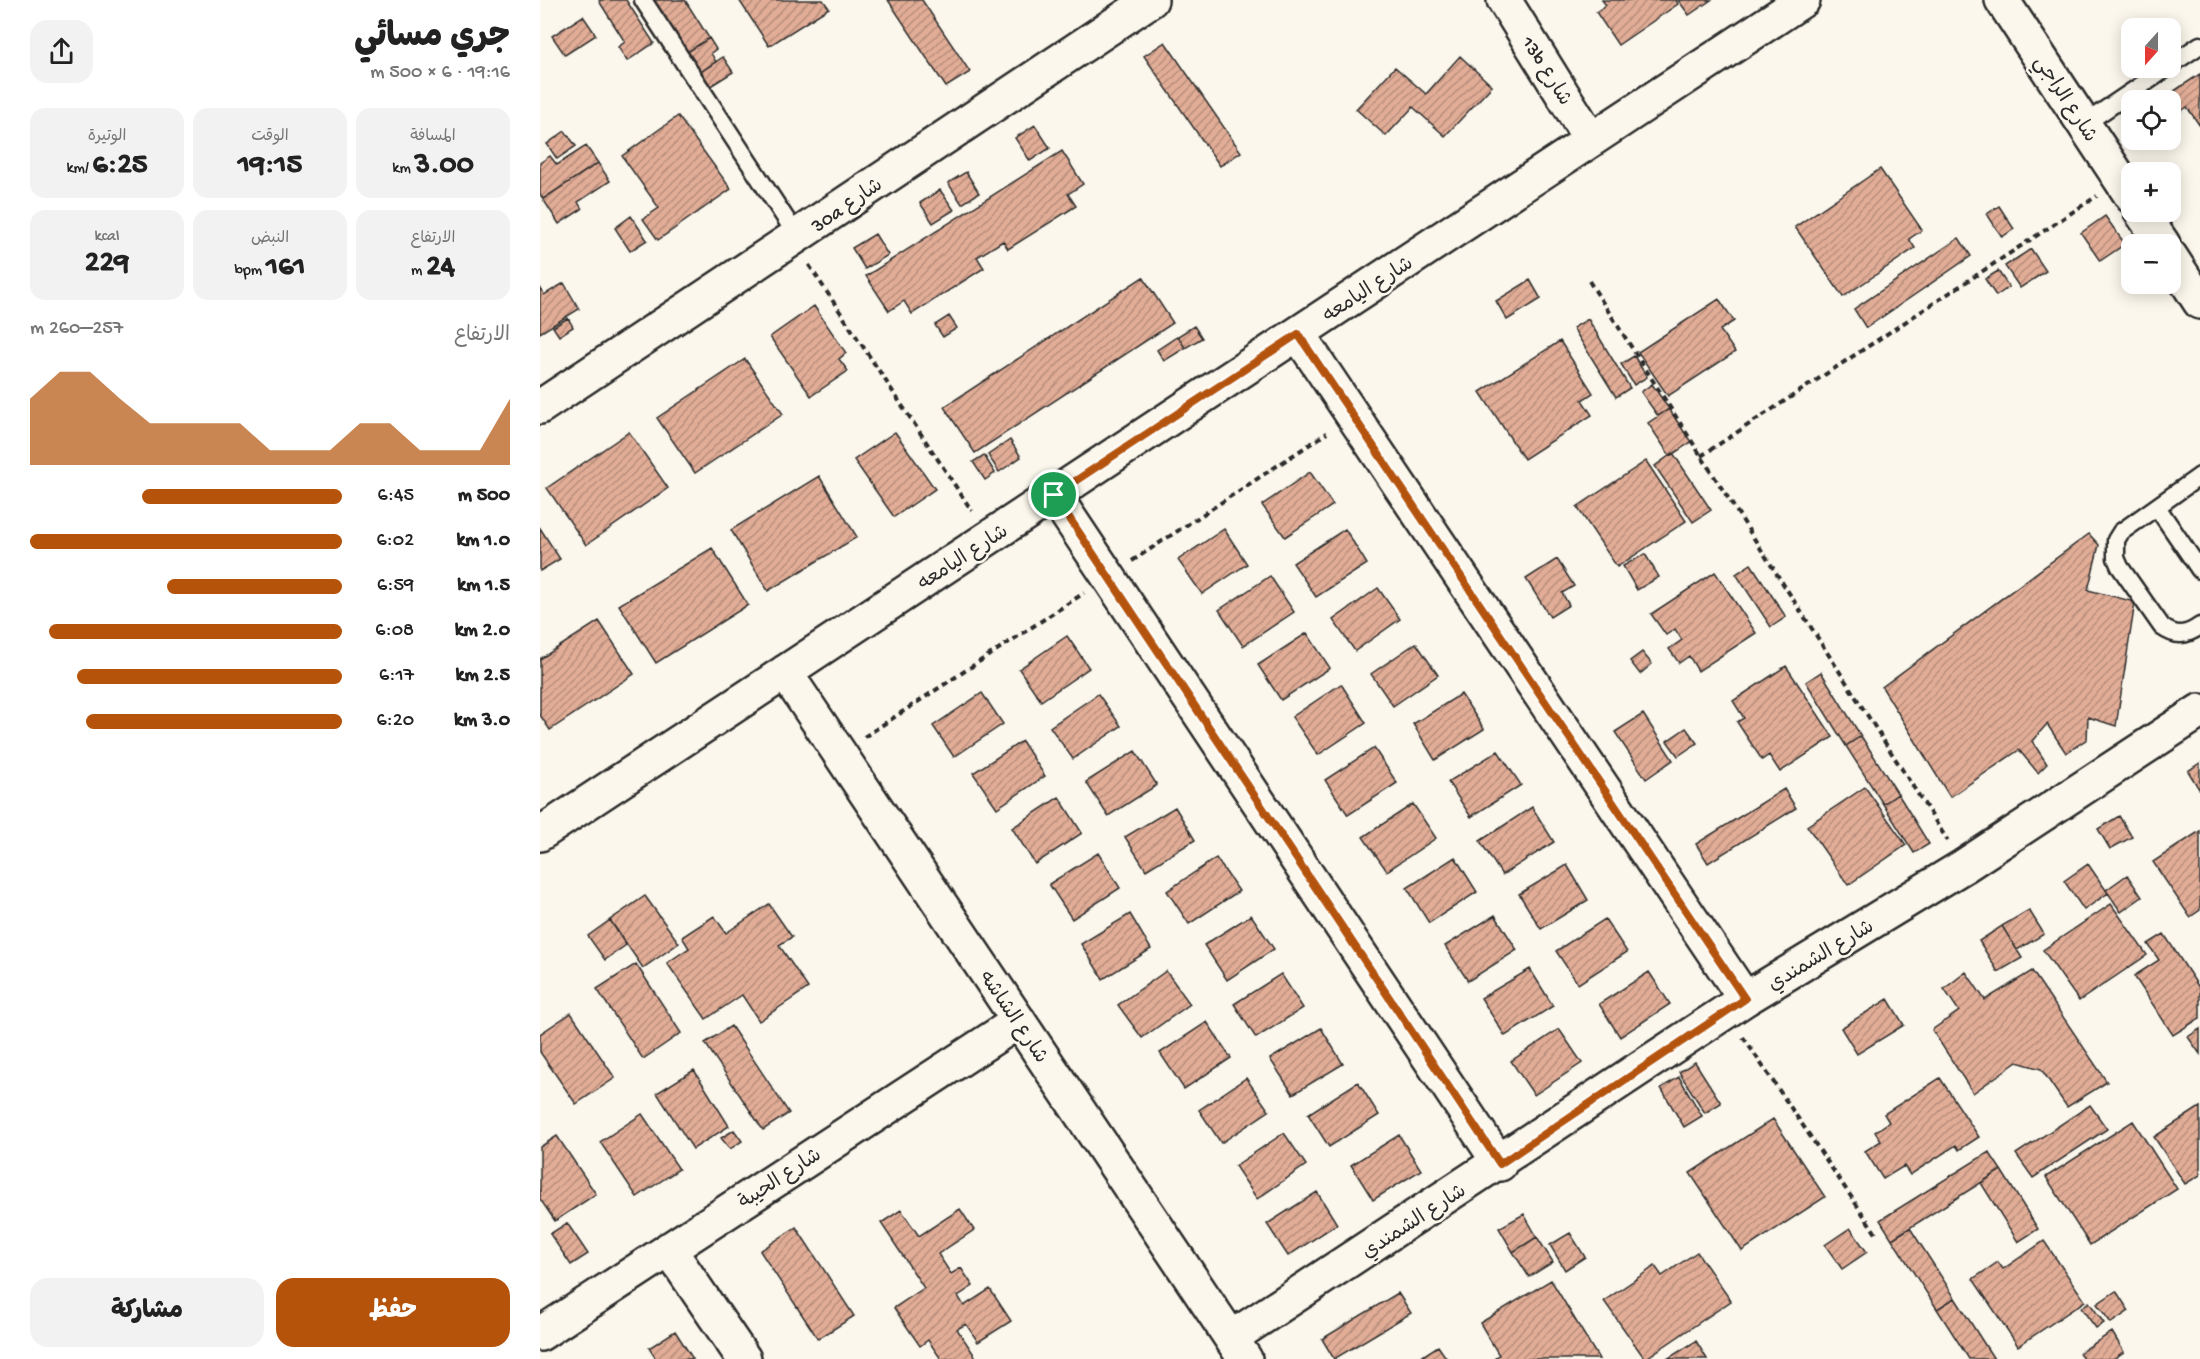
<!DOCTYPE html>
<html lang="ar">
<head>
<meta charset="utf-8">
<style>
	:root { --surface:#fff; --page:#f2f2f2; --text:#222; --muted:#767676; --accent:#b45309 }
	body { margin:0; font-family:"Gochi Hand","Playpen Sans Arabic",sans-serif; background:var(--page); color:var(--text); direction:rtl; height:100vh; display:flex; flex-direction:column; font-size:22px; white-space:nowrap }
	* { box-sizing:border-box; margin:0 }
	p { font-size:20px; color:var(--muted) }
	.icon { flex:none; width:33px; height:33px; fill:none; stroke:currentColor; stroke-width:2; stroke-linecap:round; stroke-linejoin:round }
	.map { position:relative; flex:1; overflow:hidden; direction:ltr }
	.side { display:flex; flex-direction:column; background:var(--surface); width:540px }
	.side>* { flex:none }
	.needle { width:39px; rotate:201deg }
	.controls { position:absolute; left:1581px; top:18px; display:grid; gap:12px }
	.controls a { display:grid; place-items:center; width:60px; height:60px; border-radius:12px; background:var(--surface); box-shadow:0 3px 15px #0003; font-size:30px }
	.pin { position:absolute; display:grid; place-items:center; width:51px; height:51px; color:#fff; margin:-26px; border:3px solid #fff; border-radius:50%; box-shadow:0 2px 6px #0007 }
	.round { display:grid; place-items:center; flex:none; width:63px; height:63px; border-radius:18px; background:var(--page) }
	.head { display:flex; align-items:center; justify-content:space-between; height:102px; padding:0 30px }
	h1 { font-size:33px; font-weight:800; line-height:45px }
	.metrics { display:grid; grid-template-columns:repeat(3,1fr); gap:9px; height:102px; padding:6px 30px }
	.metrics div { display:grid; align-content:center; border-radius:15px; background:var(--page); text-align:center }
	.metrics b { font-size:30px; font-weight:800 }
	.metrics small { font-size:16px; font-weight:400 }
	.metrics p { font-size:16px }
	.chart { height:168px; padding:12px 30px }
	.chart p { display:flex; justify-content:space-between }
	.chart svg { width:100%; height:108px; margin-top:6px; fill:var(--accent); opacity:.7 }
	.cta { display:flex; gap:12px; margin-top:auto; padding:12px 30px }
	.cta a { flex:1; height:69px; border-radius:18px; background:var(--accent); color:#fff; font-size:24px; font-weight:800; line-height:69px; text-align:center }
	.cta a+a { background:var(--page); color:var(--text) }
	ul { padding:0 30px; list-style:none; font-size:20px }
	li { display:grid; grid-template-columns:96px 72px 1fr; align-items:center; height:45px }
	li i { height:15px; border-radius:8px; background:var(--accent) }
	main { display:flex; flex:1; min-height:0 }
	.map>svg:first-child { display:block }
	.building { fill:url(#building-hatch); stroke:#2b2b2b; stroke-width:1.5 }
	.lines { fill:none; stroke-linecap:round; stroke-linejoin:round }
	.lane-casing { stroke:#2b2b2b; stroke-width:21 }
	.street-casing { stroke:#2b2b2b; stroke-width:38 }
	.path { stroke:#2b2b2b; stroke-width:4; stroke-dasharray:6 4.5; stroke-linecap:butt }
	.lane { stroke:#fbf7ec; stroke-width:16 }
	.street { stroke:#fbf7ec; stroke-width:33 }
	.route-casing { stroke:#fff; stroke-width:12 }
	.route { stroke:#b45309; stroke-width:8 }
	.labels { text-anchor:middle; stroke-width:5; stroke-linejoin:round; paint-order:stroke }
	.street-label { font-size:20px; fill:#2b2b2b; stroke:#fbf7ec }
</style>
</head>
<body>
<main>
<div class="map">
<svg width="1660" height="1359" viewBox="0 0 1660 1359">
	<defs>
		<pattern id="building-hatch" width="6" height="6" patternUnits="userSpaceOnUse" patternTransform="scale(1.5)"><rect width="6" height="6" fill="#e2ad97"/><path d="M-1 1l2-2M0 6l6-6M5 7l2-2" fill="none" stroke="#b78d7b"/></pattern>
	</defs>
	<rect width="100%" height="100%" fill="#fbf7ec"/>
	<filter id="ink" filterUnits="userSpaceOnUse"><feTurbulence type="fractalNoise" baseFrequency=".0167" numOctaves="2"/><feDisplacementMap in="SourceGraphic" scale="12" xChannelSelector="R" yChannelSelector="G"/><feConvolveMatrix kernelMatrix="1 2 1 2 8 2 1 2 1" color-interpolation-filters="sRGB"/></filter>
	<g filter="url(#ink)">
		<path class="building" d="M 61,0 L 86,0 L 114,43 L 87,61 L 78,47 L 85,42 L 59,1 Z
			M 112,0 L 145,0 L 169,38 L 146,53 Z
			M 199,0 L 283,0 L 289,8 L 229,46 Z
			M 348,0 L 382,0 L 430,72 L 406,87 Z
			M 1062,0 L 1136,0 L 1138,4 L 1078,45 L 1056,12 L 1066,5 Z
			M 1138,0 L 1171,0 L 1149,15 Z
			M 43,16 L 56,35 L 25,55 L 12,36 Z
			M 169,38 L 176,49 L 171,53 L 176,62 L 159,73 L 146,53 Z
			M 625,42 L 701,152 L 680,166 L 604,56 Z
			M 920,56 L 952,86 L 905,136 L 873,107 L 846,136 L 816,109 L 855,67 L 886,94 Z
			M 183,57 L 193,72 L 169,87 L 159,73 Z
			M 1660,74 L 1660,126 L 1647,107 L 1637,114 L 1630,100 L 1625,97 Z
			M 138,116 L 191,189 L 118,240 L 103,219 L 119,208 L 82,156 Z
			M 495,125 L 510,148 L 490,161 L 475,138 Z
			M 25,131 L 36,146 L 17,159 L 7,144 Z
			M 46,146 L 58,163 L 3,199 L 0,194 L 0,163 L 10,156 L 17,165 Z
			M 522,151 L 543,184 L 528,194 L 536,206 L 468,249 L 463,241 L 437,257 L 444,268 L 372,314 L 364,301 L 349,311 L 326,276 Z
			M 58,163 L 70,181 L 38,202 L 42,209 L 19,224 L 3,199 Z
			M 1340,169 L 1382,230 L 1369,239 L 1375,248 L 1303,297 L 1255,227 Z
			M 426,172 L 439,193 L 422,204 L 408,183 Z
			M 400,190 L 414,210 L 393,223 L 380,203 Z
			M 1459,206 L 1474,229 L 1462,237 L 1447,214 Z
			M 91,216 L 107,240 L 90,251 L 75,228 Z
			M 1565,216 L 1585,244 L 1560,261 L 1541,233 Z
			M 335,234 L 348,255 L 325,269 L 312,248 Z
			M 1419,238 L 1431,256 L 1326,328 L 1314,309 Z
			M 1491,249 L 1506,271 L 1480,288 L 1465,266 Z
			M 1458,271 L 1469,287 L 1456,296 L 1445,279 Z
			M 603,277 L 633,323 L 435,453 L 404,407 Z
			M 990,280 L 1001,299 L 967,320 L 956,301 Z
			M 24,283 L 39,309 L 0,333 L 0,287 L 4,295 Z
			M 1179,299 L 1194,321 L 1180,330 L 1195,352 L 1128,396 L 1098,352 Z
			M 274,306 L 306,353 L 299,359 L 308,371 L 271,396 L 230,337 Z
			M 409,316 L 417,328 L 403,337 L 395,325 Z
			M 28,318 L 33,327 L 19,336 L 13,327 Z
			M 1048,319 L 1090,388 L 1076,397 L 1033,328 Z
			M 654,326 L 662,338 L 645,348 L 638,336 Z
			M 638,336 L 645,348 L 624,361 L 617,350 Z
			M 1020,341 L 1053,393 L 1042,400 L 1052,415 L 984,459 L 940,392 Z
			M 1094,356 L 1107,377 L 1094,385 L 1081,364 Z
			M 205,359 L 243,414 L 155,473 L 117,418 Z
			M 1112,384 L 1129,409 L 1118,416 L 1101,392 Z
			M 1129,409 L 1151,442 L 1130,456 L 1108,423 Z
			M 89,432 L 128,488 L 46,545 L 7,488 Z
			M 355,432 L 395,489 L 354,517 L 314,460 Z
			M 470,440 L 481,457 L 459,472 L 448,455 Z
			M 1133,453 L 1171,510 L 1153,522 L 1115,466 Z
			M 444,455 L 455,473 L 445,480 L 433,462 Z
			M 1106,461 L 1146,521 L 1077,567 L 1037,507 Z
			M 770,472 L 793,505 L 745,537 L 722,505 Z
			M 279,476 L 317,537 L 228,591 L 191,530 Z
			M 0,528 L 20,559 L 0,571 Z
			M 684,529 L 707,564 L 662,594 L 638,560 Z
			M 805,529 L 827,564 L 776,597 L 753,563 Z
			M 1549,534 L 1559,545 L 1548,590 L 1595,602 L 1576,726 L 1548,717 L 1547,739 L 1526,753 L 1507,724 L 1492,741 L 1507,764 L 1498,773 L 1479,750 L 1410,797 L 1342,687 Z
			M 172,548 L 208,605 L 116,663 L 79,605 Z
			M 1105,554 L 1119,577 L 1097,590 L 1083,566 Z
			M 1017,559 L 1034,586 L 1022,593 L 1029,605 L 1010,617 L 986,579 Z
			M 1211,564 L 1246,617 L 1231,627 L 1196,574 Z
			M 1175,572 L 1216,633 L 1158,671 L 1149,656 L 1139,663 L 1129,649 L 1142,640 L 1135,629 L 1126,635 L 1111,614 Z
			M 730,576 L 754,612 L 703,646 L 679,610 Z
			M 838,588 L 860,619 L 815,651 L 793,620 Z
			M 59,621 L 94,674 L 10,730 L 0,715 L 0,659 Z
			M 767,633 L 790,668 L 741,700 L 718,665 Z
			M 527,636 L 549,668 L 501,701 L 479,669 Z
			M 876,643 L 898,675 L 853,706 L 831,674 Z
			M 1102,652 L 1112,664 L 1100,674 L 1090,661 Z
			M 1246,666 L 1293,737 L 1240,772 L 1229,755 L 1222,760 L 1197,722 L 1204,718 L 1193,701 Z
			M 1281,672 L 1321,736 L 1306,746 L 1266,682 Z
			M 801,684 L 826,723 L 778,755 L 752,717 Z
			M 442,693 L 463,724 L 414,757 L 393,726 Z
			M 558,694 L 581,726 L 533,759 L 510,727 Z
			M 921,694 L 944,729 L 895,760 L 873,724 Z
			M 1103,714 L 1133,760 L 1106,779 L 1075,732 Z
			M 1146,728 L 1157,743 L 1138,756 L 1127,741 Z
			M 1321,736 L 1358,794 L 1343,804 L 1306,746 Z
			M 482,741 L 505,776 L 457,808 L 433,773 Z
			M 834,748 L 857,783 L 808,815 L 785,780 Z
			M 595,751 L 617,785 L 568,816 L 546,782 Z
			M 958,751 L 981,785 L 931,817 L 908,782 Z
			M 1660,763 L 1660,789 L 1659,789 L 1648,771 Z
			M 1325,787 L 1366,845 L 1308,885 L 1267,826 Z
			M 1244,789 L 1256,808 L 1168,863 L 1156,844 Z
			M 1358,794 L 1389,844 L 1374,853 L 1343,804 Z
			M 519,797 L 542,833 L 495,864 L 472,828 Z
			M 873,804 L 896,838 L 847,871 L 823,837 Z
			M 635,807 L 655,840 L 606,870 L 585,837 Z
			M 992,807 L 1014,842 L 962,875 L 940,841 Z
			M 1579,816 L 1592,837 L 1570,849 L 1558,829 Z
			M 1660,831 L 1660,910 L 1650,917 L 1613,862 Z
			M 558,853 L 580,888 L 532,919 L 509,884 Z
			M 915,857 L 937,892 L 889,923 L 867,888 Z
			M 676,858 L 699,891 L 649,924 L 627,891 Z
			M 1548,864 L 1568,893 L 1544,910 L 1524,881 Z
			M 1027,865 L 1048,900 L 1001,929 L 979,894 Z
			M 1587,875 L 1602,897 L 1581,912 L 1566,890 Z
			M 105,896 L 139,943 L 103,968 L 70,920 Z
			M 229,904 L 252,937 L 239,945 L 268,988 L 219,1021 L 202,995 L 166,1019 L 127,963 L 149,948 L 142,937 L 174,916 L 186,933 Z
			M 1571,904 L 1607,955 L 1539,1001 L 1503,950 Z
			M 1489,910 L 1504,934 L 1477,950 L 1462,926 Z
			M 590,914 L 611,949 L 563,979 L 541,944 Z
			M 711,915 L 734,949 L 687,980 L 664,945 Z
			M 955,915 L 977,950 L 928,981 L 905,946 Z
			M 1065,919 L 1087,952 L 1038,984 L 1016,951 Z
			M 70,920 L 86,945 L 65,960 L 48,936 Z
			M 1462,926 L 1482,958 L 1458,972 L 1439,941 Z
			M 1624,934 L 1660,989 L 1660,1018 L 1633,1035 L 1594,976 L 1619,960 L 1608,944 Z
			M 96,964 L 141,1033 L 103,1059 L 57,989 Z
			M 990,969 L 1013,1006 L 965,1036 L 941,998 Z
			M 626,971 L 650,1004 L 602,1038 L 578,1005 Z
			M 1492,971 L 1567,1082 L 1527,1107 L 1501,1069 L 1477,1062 L 1433,1093 L 1392,1030 L 1419,1011 L 1404,989 L 1426,972 L 1445,1000 Z
			M 1109,972 L 1130,1004 L 1080,1037 L 1059,1004 Z
			M 741,974 L 763,1008 L 716,1038 L 694,1004 Z
			M 1348,999 L 1364,1025 L 1317,1054 L 1301,1028 Z
			M 31,1013 L 75,1078 L 36,1104 L 0,1052 L 0,1034 Z
			M 667,1022 L 691,1058 L 644,1089 L 620,1053 Z
			M 191,1026 L 249,1113 L 223,1130 L 165,1043 Z
			M 781,1028 L 803,1064 L 753,1094 L 730,1059 Z
			M 1019,1029 L 1042,1063 L 994,1095 L 971,1061 Z
			M 1660,1029 L 1660,1054 L 1648,1037 Z
			M 1155,1062 L 1181,1103 L 1165,1113 L 1139,1072 Z
			M 154,1070 L 189,1126 L 153,1149 L 117,1093 Z
			M 1139,1077 L 1162,1116 L 1144,1127 L 1121,1088 Z
			M 706,1078 L 729,1111 L 681,1143 L 659,1110 Z
			M 1400,1078 L 1439,1137 L 1419,1150 L 1416,1145 L 1370,1175 L 1364,1166 L 1343,1179 L 1325,1151 L 1341,1141 L 1335,1132 L 1349,1122 L 1344,1114 Z
			M 818,1082 L 839,1115 L 789,1147 L 768,1114 Z
			M 1550,1105 L 1567,1129 L 1493,1178 L 1476,1154 Z
			M 1660,1107 L 1660,1175 L 1645,1184 L 1614,1137 Z
			M 102,1114 L 139,1169 L 97,1197 L 60,1142 Z
			M 1233,1119 L 1285,1197 L 1202,1251 L 1150,1173 Z
			M 1593,1121 L 1637,1189 L 1550,1245 L 1506,1177 Z
			M 194,1130 L 202,1141 L 190,1149 L 181,1138 Z
			M 744,1133 L 766,1165 L 717,1199 L 695,1166 Z
			M 859,1135 L 881,1170 L 833,1200 L 811,1165 Z
			M 17,1136 L 56,1194 L 15,1221 L 0,1199 L 0,1147 Z
			M 1449,1152 L 1461,1170 L 1352,1239 L 1340,1220 Z
			M 1461,1170 L 1498,1229 L 1478,1242 L 1441,1183 Z
			M 777,1192 L 797,1224 L 748,1256 L 727,1224 Z
			M 420,1209 L 434,1230 L 398,1254 L 411,1274 L 421,1268 L 433,1286 L 418,1296 L 424,1306 L 450,1289 L 471,1321 L 438,1342 L 426,1324 L 417,1329 L 437,1359 L 401,1359 L 388,1340 L 380,1346 L 354,1308 L 384,1288 L 341,1223 L 361,1210 L 379,1236 Z
			M 984,1214 L 997,1237 L 973,1252 L 959,1228 Z
			M 27,1223 L 48,1254 L 31,1265 L 10,1234 Z
			M 256,1227 L 314,1316 L 278,1339 L 220,1251 Z
			M 1310,1228 L 1327,1252 L 1302,1269 L 1285,1245 Z
			M 1370,1228 L 1415,1298 L 1397,1309 L 1352,1239 Z
			M 1030,1233 L 1045,1257 L 1025,1270 L 1010,1245 Z
			M 997,1237 L 1013,1262 L 989,1277 L 973,1252 Z
			M 1504,1241 L 1545,1301 L 1478,1346 L 1433,1279 L 1458,1262 L 1463,1269 Z
			M 1157,1252 L 1191,1301 L 1105,1359 L 1064,1301 L 1115,1266 L 1122,1276 Z
			M 1011,1280 L 1059,1359 L 954,1359 L 959,1355 L 940,1323 Z
			M 1576,1291 L 1589,1311 L 1571,1323 L 1557,1304 Z
			M 858,1293 L 871,1313 L 794,1359 L 782,1339 Z
			M 1415,1298 L 1454,1359 L 1429,1359 L 1397,1309 Z
			M 1549,1302 L 1564,1323 L 1556,1328 L 1541,1308 Z
			M 135,1331 L 153,1359 L 116,1359 L 109,1348 Z
			M 1572,1332 L 1584,1352 L 1573,1359 L 1543,1359 L 1539,1353 Z
			M 1156,1341 L 1167,1359 L 1127,1359 Z
			M 898,1346 L 907,1359 L 878,1359 Z"/>
		<g class="lines">
			<g class="lane-casing">
				<path id="lane" d="M 103,0 L 257,236
					M 1630,65 L 1660,45
					M 1544,124 L 1627,68
					M 1660,476 L 1581,532 L 1576,540 L 1576,558 L 1580,567 L 1622,627 C 1636,637 1646,636 1660,626
					M 1617,507 L 1660,570"/>
			</g>
			<g class="street-casing">
				<path id="street" d="M 964,0 L 1051,140
					M 1462,0 L 1592,197
					M 1601,212 L 1623,244
					M 1630,256 L 1660,302
					M 758,334 L 1205,999
					M 0,407 L 611,0
					M 514,495 L 960,1164
					M 245,672 L 705,1359
					M 0,834 L 1263,0
					M 129,1249 L 204,1359
					M 0,1334 L 479,1021
					M 691,1338 L 1205,999 L 1424,866 L 1660,711"/>
			</g>
			<path class="path" d="M 269,265 L 432,511
				M 1049,281 L 1408,841
				M 1161,456 L 1557,196
				M 592,561 L 787,433
				M 324,737 L 544,593
				M 1203,1037 L 1337,1235"/>
			<use href="#lane" class="lane"/>
			<use href="#street" class="street"/>
		</g>
	</g>
	<g class="lines" filter="url(#ink)">
		<g class="route-casing">
			<path id="route" d="M 758,334 L 1205,999 L 960,1164 L 514,495 Z"/>
		</g>
		<use href="#route" class="route"/>
	</g>
	<g class="labels">
		<g class="street-label">
			<text transform="translate(1008 70) rotate(58)" y="7">13b شارع</text>
			<text transform="translate(1527 98) rotate(57)" y="7">شارع الراجي</text>
			<text transform="translate(306 204) rotate(-34)" y="7">30a شارع</text>
			<text transform="translate(827 288) rotate(-33)" y="7">شارع اليامعه</text>
			<text transform="translate(422 556) rotate(-33)" y="7">شارع اليامعه</text>
			<text transform="translate(1280 954) rotate(-31)" y="7">شارع الشمندي</text>
			<text transform="translate(475 1016) rotate(56)" y="7">شارع الشاشه</text>
			<text transform="translate(239 1177) rotate(-33)" y="7">شارع الحيبة</text>
			<text transform="translate(873 1220) rotate(-33)" y="7">شارع الشمندي</text>
		</g>
	</g>
</svg>
<div class="controls">
<a><svg class="needle" viewBox="-14 -14 28 28"><path d="M0-13l5 13h-10z" fill="#e53935"/><path d="M0 13l5-13h-10z" fill="#767676"/></svg></a>
<a><svg class="icon" aria-label="locate" viewBox="0 0 24 24"><circle cx="12" cy="12" r="6"/><path d="M12 2v4M12 18v4M2 12h4M18 12h4"/></svg></a>
<a>+</a>
<a>−</a>
</div>
<div class="pin" style="left:514px;top:495px;background:#1e9e55"><svg class="icon" aria-label="arrive" viewBox="0 0 24 24"><path d="M6 21V4h12l-3 4 3 4H6"/></svg></div>
</div>
<section class="side">
<div class="head"><div><h1>جري مسائي</h1><p>19:16 · 6 × 500 m</p></div><a class="round"><svg class="icon" aria-label="share" viewBox="0 0 24 24"><path d="M12 15V3M7 8l5-5 5 5M5 13v7h14v-7"/></svg></a></div>
<div class="metrics">
<div><p>المسافة</p><b>3.00<small> km</small></b></div>
<div><p>الوقت</p><b>19:15</b></div>
<div><p>الوتيرة</p><b>6:25<small> /km</small></b></div>
</div>
<div class="metrics">
<div><p>الارتفاع</p><b>24<small> m</small></b></div>
<div><p>النبض</p><b>161<small> bpm</small></b></div>
<div><p>kcal</p><b>229</b></div>
</div>
<div class="chart"><p><span>الارتفاع</span>257–260 m</p>
<svg viewBox="0 0 160 44" preserveAspectRatio="none"><path d="M0 44V17L10 6L20 6L30 17L40 27L50 27L60 27L70 27L80 38L90 38L100 38L110 27L120 27L130 38L140 38L150 38L160 17V44z"/></svg>
</div>
<ul>
<li><b>500 m</b>6:45<i style="width:64%"></i></li>
<li><b>1.0 km</b>6:02<i style="width:100%"></i></li>
<li><b>1.5 km</b>6:59<i style="width:56%"></i></li>
<li><b>2.0 km</b>6:08<i style="width:94%"></i></li>
<li><b>2.5 km</b>6:17<i style="width:85%"></i></li>
<li><b>3.0 km</b>6:20<i style="width:82%"></i></li>
</ul>
<div class="cta"><a>حفظ</a><a>مشاركة</a></div>
</section>
</main>
</body>
</html>
